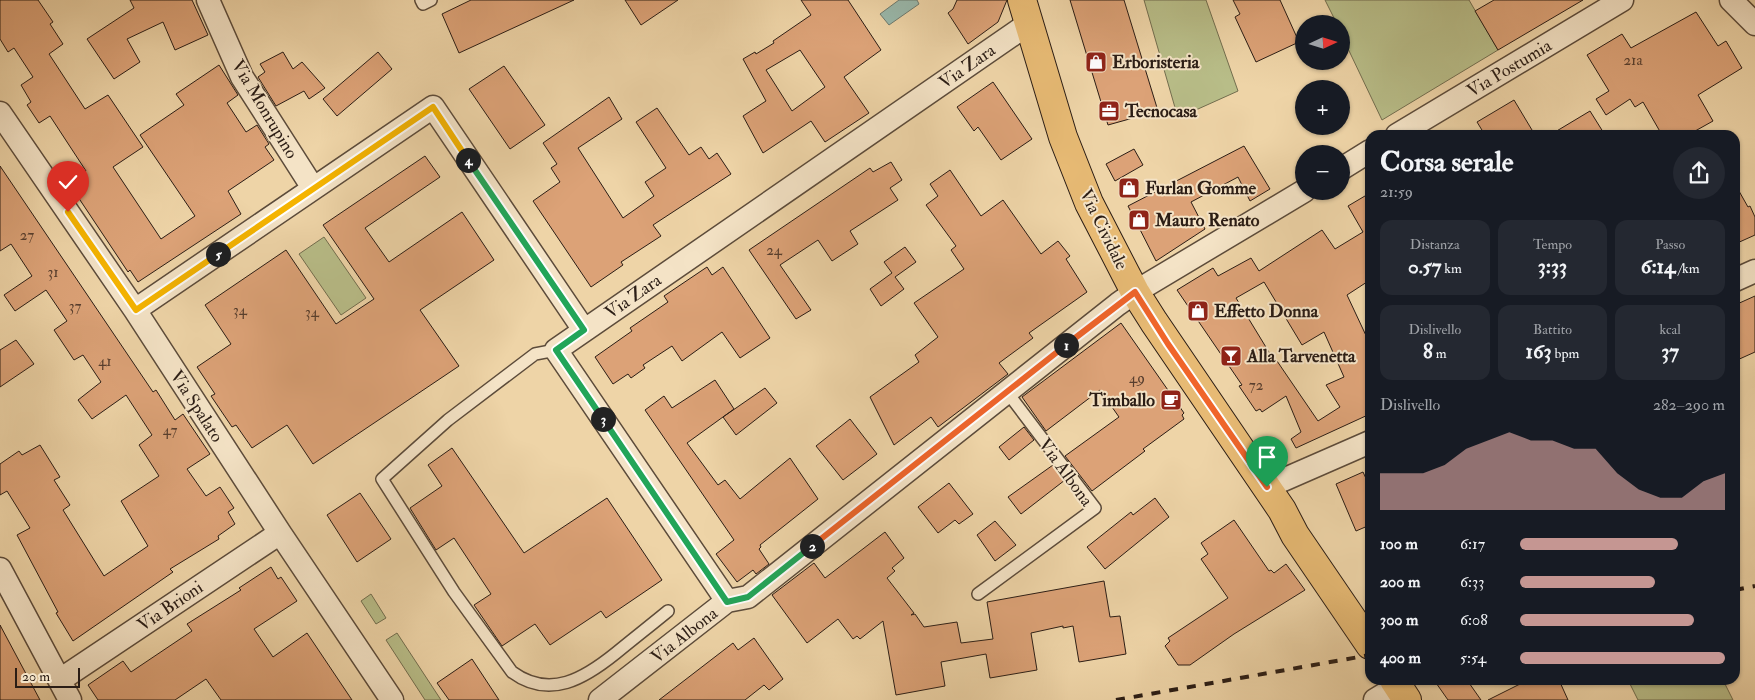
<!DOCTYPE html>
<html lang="it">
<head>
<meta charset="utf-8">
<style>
	:root { --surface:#171b24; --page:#242831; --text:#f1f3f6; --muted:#9ea1a6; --accent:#c59692 }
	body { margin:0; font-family:"IM FELL Double Pica",serif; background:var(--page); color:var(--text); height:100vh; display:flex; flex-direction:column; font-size:19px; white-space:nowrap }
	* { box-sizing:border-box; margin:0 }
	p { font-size:16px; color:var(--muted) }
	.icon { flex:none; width:28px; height:28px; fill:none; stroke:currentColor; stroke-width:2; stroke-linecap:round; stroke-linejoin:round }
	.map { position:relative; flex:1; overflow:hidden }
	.side { position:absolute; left:1365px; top:130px; width:375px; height:555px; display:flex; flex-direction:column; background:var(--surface); border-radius:15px; box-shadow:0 1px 4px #0004 }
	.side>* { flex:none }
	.needle { width:32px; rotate:86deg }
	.controls { position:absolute; left:1295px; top:15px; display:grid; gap:10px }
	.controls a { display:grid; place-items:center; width:55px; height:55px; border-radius:50%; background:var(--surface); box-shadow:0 1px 4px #0004; font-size:25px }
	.scale { position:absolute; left:15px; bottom:12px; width:65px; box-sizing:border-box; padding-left:5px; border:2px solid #2b1d15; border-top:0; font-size:14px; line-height:18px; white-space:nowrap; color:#2b1d15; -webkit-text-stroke:4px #f4e3c6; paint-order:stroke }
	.pin { position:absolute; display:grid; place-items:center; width:42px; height:42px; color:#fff; margin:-51px -21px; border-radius:50% 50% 50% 0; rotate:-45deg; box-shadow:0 0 5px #0007 }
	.pin .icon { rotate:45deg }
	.km { position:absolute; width:25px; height:25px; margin:-12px; border-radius:50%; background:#222; color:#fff; font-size:14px; line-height:25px; text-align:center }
	.round { display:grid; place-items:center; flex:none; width:52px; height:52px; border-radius:26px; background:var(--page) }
	.summary { display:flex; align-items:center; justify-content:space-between; height:85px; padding:0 15px }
	h1 { font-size:28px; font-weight:700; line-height:38px }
	.stats { display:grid; grid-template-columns:repeat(3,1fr); gap:8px; height:85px; padding:5px 15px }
	.stats div { display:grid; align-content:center; border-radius:12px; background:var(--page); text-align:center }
	.stats b { font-size:21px; font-weight:700 }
	.stats small { font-size:14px; font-weight:400 }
	.stats p { font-size:14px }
	.chart { height:140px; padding:10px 15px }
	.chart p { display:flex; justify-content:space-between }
	.chart svg { width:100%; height:90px; margin-top:5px; fill:var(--accent); opacity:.7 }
	ul { padding:0 15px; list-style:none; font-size:16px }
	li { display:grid; grid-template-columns:80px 60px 1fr; align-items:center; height:38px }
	li i { height:12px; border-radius:6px; background:var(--accent) }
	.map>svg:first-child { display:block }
	.green { fill:#b8bd88; stroke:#726d4e }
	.water { fill:#99b8ab; stroke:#6d7a6f }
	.building { fill:#dca277; stroke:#2b1d15; fill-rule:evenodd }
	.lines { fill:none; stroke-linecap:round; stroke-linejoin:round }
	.lane-casing { stroke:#5c4b3a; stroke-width:14 }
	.street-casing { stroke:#5c4b3a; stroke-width:25 }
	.primary-casing { stroke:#2b1d15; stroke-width:30 }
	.lane { stroke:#f4e3c6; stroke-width:11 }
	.street { stroke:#f4e3c6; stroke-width:22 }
	.primary { stroke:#e7ba74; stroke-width:28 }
	.rail { stroke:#2b1d15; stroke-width:4; stroke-dasharray:9 9; stroke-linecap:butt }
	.split-1-casing { stroke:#fff; stroke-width:10 }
	.split-2-casing { stroke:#fff; stroke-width:10 }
	.split-3-casing { stroke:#fff; stroke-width:10 }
	.split-4-casing { stroke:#fff; stroke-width:10 }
	.split-5-casing { stroke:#fff; stroke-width:10 }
	.split-6-casing { stroke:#fff; stroke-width:10 }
	.split-1 { stroke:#f0652b; stroke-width:6 }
	.split-2 { stroke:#f0652b; stroke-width:6 }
	.split-3 { stroke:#22a559; stroke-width:6 }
	.split-4 { stroke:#22a559; stroke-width:6 }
	.split-5 { stroke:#f5b400; stroke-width:6 }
	.split-6 { stroke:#f5b400; stroke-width:6 }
	.labels { text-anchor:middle; stroke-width:4; stroke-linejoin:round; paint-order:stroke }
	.number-label { font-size:15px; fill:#573e2e }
	.poi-label { font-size:18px; font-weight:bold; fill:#2b1d15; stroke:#f4e3c6; text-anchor:start }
	.street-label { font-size:18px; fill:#2b1d15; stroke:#f4e3c6 }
</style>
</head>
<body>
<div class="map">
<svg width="1755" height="700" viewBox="0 0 1755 700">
	<rect width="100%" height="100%" fill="#eed4a7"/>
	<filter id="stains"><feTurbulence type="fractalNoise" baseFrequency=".004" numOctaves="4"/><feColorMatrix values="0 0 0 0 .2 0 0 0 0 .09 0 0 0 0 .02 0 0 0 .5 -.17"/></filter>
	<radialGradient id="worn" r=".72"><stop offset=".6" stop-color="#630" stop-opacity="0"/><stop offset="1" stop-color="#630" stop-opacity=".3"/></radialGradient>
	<path class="green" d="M 1144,0 L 1206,0 L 1238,91 L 1178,118 Z
		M 1325,0 L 1469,0 L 1498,50 L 1382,120 L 1341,34 L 1341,24 L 1337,24 Z
		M 324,237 L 366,298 L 341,315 L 299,254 Z
		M 371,594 L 386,618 L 376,624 L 361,601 Z
		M 397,633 L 441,700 L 425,700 L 386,640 Z
		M 1628,680 L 1723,680 L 1733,700 L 1638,700 Z"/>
	<path class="water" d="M 899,0 L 917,0 L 919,4 L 889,25 L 880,14 Z"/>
	<path class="building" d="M 0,0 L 38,0 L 53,22 L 50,24 L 63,44 L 49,54 L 85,109 L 108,95 L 143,147 L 113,167 L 161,239 L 195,216 L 140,135 L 184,105 L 176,94 L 219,65 L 238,95 L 227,103 L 246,132 L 257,125 L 269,144 L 265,147 L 274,160 L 228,191 L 241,214 L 138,282 L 130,270 L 128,272 L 76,194 L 78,192 L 71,181 L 86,171 L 50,116 L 39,123 L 27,105 L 31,102 L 21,85 L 33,77 L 14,48 L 8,52 L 0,39 Z
		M 130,0 L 192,0 L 208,35 L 175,50 L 163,22 L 127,39 L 140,62 L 114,79 L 87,39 L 134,8 Z
		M 471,0 L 574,0 L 459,53 L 442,14 Z
		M 625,0 L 678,0 L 641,25 Z
		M 801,0 L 848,0 L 881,50 L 844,77 L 869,113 L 825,142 L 811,121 L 763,153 L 743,116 L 766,101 L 743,59 L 755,52 L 756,54 L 774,43 L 773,41 L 811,15 ZM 800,50 L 825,87 L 792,111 L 766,70 Z
		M 957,0 L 1007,0 L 998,22 L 968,44 L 948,13 L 953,9 Z
		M 1070,0 L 1124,0 L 1158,111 L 1108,125 Z
		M 1233,0 L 1280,0 L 1299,42 L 1256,62 L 1235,17 L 1240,14 Z
		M 1494,0 L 1583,0 L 1498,50 L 1475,11 Z
		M 1696,12 L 1718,46 L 1726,41 L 1742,68 L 1698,95 L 1713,121 L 1688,135 L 1662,135 L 1643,102 L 1635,107 L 1630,99 L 1606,115 L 1596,99 L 1609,91 L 1587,55 L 1622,34 L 1631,48 Z
		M 283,52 L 293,69 L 302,62 L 325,88 L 309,99 L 304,91 L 276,106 L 258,77 L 265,72 L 260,64 Z
		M 378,52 L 392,69 L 337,116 L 323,99 Z
		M 504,66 L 545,125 L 510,149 L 469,89 Z
		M 993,82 L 1032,139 L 1001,160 L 978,127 L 974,131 L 957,107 Z
		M 609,97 L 622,119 L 578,148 L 623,218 L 654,196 L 645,182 L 666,168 L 636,122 L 657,108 L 689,155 L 701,147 L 709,159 L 717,153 L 731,174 L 653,225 L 661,236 L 621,262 L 623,265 L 591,287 L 533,201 L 560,182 L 551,168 L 557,164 L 543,143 Z
		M 1514,100 L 1535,135 L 1485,135 L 1477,122 Z
		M 1590,111 L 1605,135 L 1550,135 Z
		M 1244,146 L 1270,189 L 1250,201 L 1238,177 L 1191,202 L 1205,229 L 1156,261 L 1128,206 Z
		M 1134,149 L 1143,165 L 1115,181 L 1106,164 Z
		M 425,156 L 440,177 L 365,228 L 389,262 L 462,212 L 494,260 L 420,310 L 459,366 L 313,464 L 287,425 L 252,448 L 236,425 L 232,427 L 211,396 L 215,394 L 197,367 L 231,344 L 205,305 L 286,250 L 336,324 L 374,299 L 323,225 Z
		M 891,162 L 902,180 L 890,188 L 898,200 L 850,231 L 858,244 L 832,261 L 818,240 L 780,265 L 811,310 L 796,319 L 749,250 L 870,168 L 873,172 Z
		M 0,166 L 153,392 L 156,390 L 175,420 L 183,414 L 210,454 L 187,469 L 206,496 L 220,487 L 234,508 L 228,512 L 235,524 L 218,536 L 219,539 L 170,569 L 173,572 L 73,641 L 56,613 L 58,612 L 17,535 L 30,528 L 7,491 L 0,495 L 0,464 L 19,451 L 22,455 L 40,445 L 60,477 L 54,480 L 70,505 L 63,510 L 104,576 L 148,546 L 121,501 L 159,476 L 139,445 L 152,435 L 126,395 L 92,419 L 78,400 L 101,382 L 83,355 L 74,360 L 54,330 L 67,321 L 46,290 L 15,311 L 4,295 L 32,276 L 11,244 L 0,251 Z
		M 950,170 L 981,216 L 1003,200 L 1041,254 L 1058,241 L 1070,256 L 1066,259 L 1087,292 L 1029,333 L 1033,338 L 999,363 L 1008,374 L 938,427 L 931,417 L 894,445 L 870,397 L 919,362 L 915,355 L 938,337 L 914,303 L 964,269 L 951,250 L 956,246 L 926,205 L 938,196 L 930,184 Z
		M 1735,184 L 1748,207 L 1750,206 L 1755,217 L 1755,235 L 1735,244 Z
		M 1370,193 L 1370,280 L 1347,295 L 1370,344 L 1370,414 L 1296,448 L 1291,439 L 1301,432 L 1286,396 L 1262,412 L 1260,409 L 1256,411 L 1239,386 L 1242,385 L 1177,290 L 1213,268 L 1218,276 L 1251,258 L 1259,271 L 1322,230 L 1335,249 L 1363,232 L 1348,206 ZM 1264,282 L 1302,345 L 1324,332 L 1344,377 L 1326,385 L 1340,407 L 1318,421 L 1277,361 L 1275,362 L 1236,298 Z
		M 905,247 L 916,262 L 895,277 L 904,289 L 881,306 L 870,289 L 892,273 L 884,262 Z
		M 707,267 L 712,275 L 723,267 L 770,338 L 740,358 L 722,332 L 682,361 L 672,346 L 643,365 L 645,368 L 631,378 L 628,374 L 613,384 L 595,357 L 632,331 L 630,328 L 668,302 L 664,296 Z
		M 1755,296 L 1755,352 L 1735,361 L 1735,305 Z
		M 1121,323 L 1184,413 L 1182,415 L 1184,419 L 1143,449 L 1145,451 L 1092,491 L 1065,456 L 1119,417 L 1100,390 L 1046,431 L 1022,397 Z
		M 16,340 L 34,364 L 0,387 L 0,350 Z
		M 715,380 L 734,409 L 687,443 L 718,485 L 725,480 L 740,499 L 790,458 L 818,499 L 760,545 L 761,547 L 759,549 L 769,564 L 756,574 L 753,570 L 737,582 L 716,554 L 734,540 L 645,410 L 664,396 L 672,408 Z
		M 765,388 L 777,403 L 736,435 L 723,417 Z
		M 850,419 L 877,454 L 843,480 L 816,446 Z
		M 1024,427 L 1034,440 L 1009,460 L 999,447 Z
		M 452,448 L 524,553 L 607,498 L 662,580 L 606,618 L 601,611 L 550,645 L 535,624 L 502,646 L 474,605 L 491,594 L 454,538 L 436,550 L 410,508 L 442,486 L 428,465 Z
		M 1053,465 L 1065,480 L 1021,514 L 1008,497 Z
		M 1363,472 L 1370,487 L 1370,525 L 1356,531 L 1336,484 Z
		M 949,483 L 973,514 L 959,524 L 955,520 L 938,533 L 918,507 Z
		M 360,493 L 391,539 L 357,562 L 327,515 Z
		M 1155,498 L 1169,517 L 1105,569 L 1087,547 L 1131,512 L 1133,515 Z
		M 1234,520 L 1269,571 L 1271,570 L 1274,573 L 1286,564 L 1305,590 L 1234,634 L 1190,665 L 1178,665 L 1165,646 L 1170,641 L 1168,638 L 1228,598 L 1201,559 L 1208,554 L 1201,543 Z
		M 995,521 L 1016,545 L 995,561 L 977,535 Z
		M 885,532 L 904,558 L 892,568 L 895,571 L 887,578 L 914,613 L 911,615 L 915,614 L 924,627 L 957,622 L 961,643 L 993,639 L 987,602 L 1104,581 L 1110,617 L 1120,616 L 1126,654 L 1079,662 L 1073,626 L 1063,628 L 1063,626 L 1031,633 L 1037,670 L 990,678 L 986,654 L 941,662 L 945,686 L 896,695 L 883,621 L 860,639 L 857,636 L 853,639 L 838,619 L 807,643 L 772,595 L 814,563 L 825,578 Z
		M 271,567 L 278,579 L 281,577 L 297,601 L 254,629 L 273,657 L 307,633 L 352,700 L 221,700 L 206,679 L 175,700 L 98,700 L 88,685 L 123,661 L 131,672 L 192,631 L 187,624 L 241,590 L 239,588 Z
		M 0,625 L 40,700 L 0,700 Z
		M 754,638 L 783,679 L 769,690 L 764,685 L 745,700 L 659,700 L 733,643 L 738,650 Z
		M 472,659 L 499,700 L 449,700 L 437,683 Z
		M 1434,680 L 1467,680 L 1481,700 L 1448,700 Z
		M 1528,680 L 1559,680 L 1568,700 L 1488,700 Z"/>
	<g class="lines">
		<g class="lane-casing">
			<path id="lane" d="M 421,0 L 423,4 L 431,0
				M 556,350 L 535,354 L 448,420 L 382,479 L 454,592 L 512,672 C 550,700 585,678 616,653 C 633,639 651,625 668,611
				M 978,594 L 1095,508 L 1007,392"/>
		</g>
		<g class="street-casing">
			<path id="street" d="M 208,0 L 242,77 L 313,188
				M 1731,0 L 1755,24
				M 0,113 L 135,310 L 280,533 L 392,700
				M 1397,135 L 1622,0
				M 1341,169 L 1370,151
				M 1735,280 L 1755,271
				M 135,310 L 433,107 L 584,330
				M 1267,487 L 1370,442
				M 0,569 L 70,700
				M 727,601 L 556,350 L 1028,24
				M 60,680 L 280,533
				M 600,700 L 727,601 L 748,597 L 1118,304 L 1135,292 L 1304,191
				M 1375,700 L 1398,686"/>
		</g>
		<g class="primary-casing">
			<path id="primary" d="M 1022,0 L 1063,137 L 1089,203 L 1135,292 L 1154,322 L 1282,510 L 1295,535 L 1370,645
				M 1394,680 L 1407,700"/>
		</g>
		<use href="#lane" class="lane"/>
		<use href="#street" class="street"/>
		<use href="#primary" class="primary"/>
		<path class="rail" d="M 1735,590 L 1755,586
			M 1116,700 L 1370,655"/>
	</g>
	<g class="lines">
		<g class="split-1-casing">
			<path id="split-1" d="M 1066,345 L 1135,292 L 1168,344 L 1267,487"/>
		</g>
		<g class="split-2-casing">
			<path id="split-2" d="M 812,546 L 1066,345"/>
		</g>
		<g class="split-3-casing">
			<path id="split-3" d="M 603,419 L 727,602 L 748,597 L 812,546"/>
		</g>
		<g class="split-4-casing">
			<path id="split-4" d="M 468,160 L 584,330 L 556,350 L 603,419"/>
		</g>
		<g class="split-5-casing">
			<path id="split-5" d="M 218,254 L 433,107 L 468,160"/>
		</g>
		<g class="split-6-casing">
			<path id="split-6" d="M 68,212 L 136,310 L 218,254"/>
		</g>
		<use href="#split-1" class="split-1"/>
		<use href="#split-2" class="split-2"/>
		<use href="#split-3" class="split-3"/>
		<use href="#split-4" class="split-4"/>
		<use href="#split-5" class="split-5"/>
		<use href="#split-6" class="split-6"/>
	</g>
	<defs>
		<g id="shop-square" transform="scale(1.125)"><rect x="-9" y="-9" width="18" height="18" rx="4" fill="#8f2418" stroke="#f4e3c6"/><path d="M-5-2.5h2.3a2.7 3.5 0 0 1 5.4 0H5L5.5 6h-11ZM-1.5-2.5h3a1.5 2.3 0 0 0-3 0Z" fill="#fff"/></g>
		<g id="office-square" transform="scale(1.125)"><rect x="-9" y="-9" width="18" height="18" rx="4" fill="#8f2418" stroke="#f4e3c6"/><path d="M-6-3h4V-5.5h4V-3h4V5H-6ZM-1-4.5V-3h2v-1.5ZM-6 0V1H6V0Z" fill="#fff"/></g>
		<g id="bar-square" transform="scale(1.125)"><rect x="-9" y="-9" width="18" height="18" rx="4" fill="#8f2418" stroke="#f4e3c6"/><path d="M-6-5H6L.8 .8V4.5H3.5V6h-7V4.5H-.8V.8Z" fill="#fff"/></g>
		<g id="cafe-square" transform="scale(1.125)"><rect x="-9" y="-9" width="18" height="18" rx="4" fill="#8f2418" stroke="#f4e3c6"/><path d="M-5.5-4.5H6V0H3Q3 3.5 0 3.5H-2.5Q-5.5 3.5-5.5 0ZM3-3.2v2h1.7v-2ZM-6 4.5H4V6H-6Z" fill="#fff"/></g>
	</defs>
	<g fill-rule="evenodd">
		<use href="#shop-square" x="1096" y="62"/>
		<use href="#office-square" x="1109" y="111"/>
		<use href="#shop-square" x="1129" y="188"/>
		<use href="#shop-square" x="1139" y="220"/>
		<use href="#shop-square" x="1198" y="311"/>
		<use href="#bar-square" x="1231" y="356"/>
		<use href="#cafe-square" x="1171" y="400"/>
	</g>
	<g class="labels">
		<g class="number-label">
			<text x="1633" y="65">21a</text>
			<text x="27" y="240">27</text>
			<text x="774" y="255">24</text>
			<text x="53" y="277">31</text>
			<text x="75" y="311">37</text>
			<text x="240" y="315">34</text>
			<text x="312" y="317">34</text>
			<text x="105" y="366">41</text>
			<text x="1137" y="383">49</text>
			<text x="1256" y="390">72</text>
			<text x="170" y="435">47</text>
		</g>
		<g class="poi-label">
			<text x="1112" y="68">Erboristeria</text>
			<text x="1125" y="117">Tecnocasa</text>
			<text x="1145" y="194">Furlan Gomme</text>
			<text x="1155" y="226">Mauro Renato</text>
			<text x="1214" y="317">Effetto Donna</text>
			<text x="1247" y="362">Alla Tarvenetta</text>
			<text x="1155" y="406" text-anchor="end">Timballo</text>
		</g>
		<g class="street-label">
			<text transform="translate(967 66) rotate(-35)" y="6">Via Zara</text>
			<text transform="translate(1509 68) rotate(-31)" y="6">Via Postumia</text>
			<text transform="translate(265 109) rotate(59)" y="6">Via Monrupino</text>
			<text transform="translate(1104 229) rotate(64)" y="6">Via Cividale</text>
			<text transform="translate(633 296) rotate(-35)" y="6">Via Zara</text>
			<text transform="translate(197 406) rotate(57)" y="6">Via Spalato</text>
			<text transform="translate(1066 472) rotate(54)" y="6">Via Albona</text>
			<text transform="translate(170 606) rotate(-34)" y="6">Via Brioni</text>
			<text transform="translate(684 635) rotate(-38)" y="6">Via Albona</text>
		</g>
	</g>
	<rect width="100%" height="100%" filter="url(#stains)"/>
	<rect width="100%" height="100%" fill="url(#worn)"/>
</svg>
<div class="controls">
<a><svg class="needle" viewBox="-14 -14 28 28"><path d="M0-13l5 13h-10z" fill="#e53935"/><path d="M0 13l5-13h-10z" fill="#9ea1a6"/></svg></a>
<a>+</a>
<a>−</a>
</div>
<div class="scale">20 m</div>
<div class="pin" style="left:1267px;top:487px;background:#1e9e55"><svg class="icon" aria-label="arrive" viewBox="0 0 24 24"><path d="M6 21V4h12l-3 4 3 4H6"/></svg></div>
<div class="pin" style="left:68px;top:212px;background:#d93025"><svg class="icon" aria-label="check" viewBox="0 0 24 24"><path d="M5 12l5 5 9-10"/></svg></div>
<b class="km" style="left:1066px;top:345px">1</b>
<b class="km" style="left:812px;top:546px">2</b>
<b class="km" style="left:603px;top:419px">3</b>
<b class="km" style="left:468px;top:160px">4</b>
<b class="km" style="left:218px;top:254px">5</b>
<section class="side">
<div class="summary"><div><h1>Corsa serale</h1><p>21:59</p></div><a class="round"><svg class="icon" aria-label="share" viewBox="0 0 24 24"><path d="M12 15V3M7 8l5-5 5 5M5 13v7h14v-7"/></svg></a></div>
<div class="stats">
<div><p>Distanza</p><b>0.57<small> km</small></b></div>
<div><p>Tempo</p><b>3:33</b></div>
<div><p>Passo</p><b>6:14<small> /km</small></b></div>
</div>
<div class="stats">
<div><p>Dislivello</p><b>8<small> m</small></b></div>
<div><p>Battito</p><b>163<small> bpm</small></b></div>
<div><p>kcal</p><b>37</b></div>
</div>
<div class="chart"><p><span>Dislivello</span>282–290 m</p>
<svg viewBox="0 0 160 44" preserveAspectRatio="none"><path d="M0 44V26L10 26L20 26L30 22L40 14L50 10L60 6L70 10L80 10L90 14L100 14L110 26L120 34L130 38L140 38L150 30L160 26V44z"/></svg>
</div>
<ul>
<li><b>100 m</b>6:17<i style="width:77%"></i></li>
<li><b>200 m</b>6:33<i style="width:66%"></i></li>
<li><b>300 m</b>6:08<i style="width:85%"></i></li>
<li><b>400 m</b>5:54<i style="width:100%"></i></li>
</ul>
</section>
</div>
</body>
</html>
